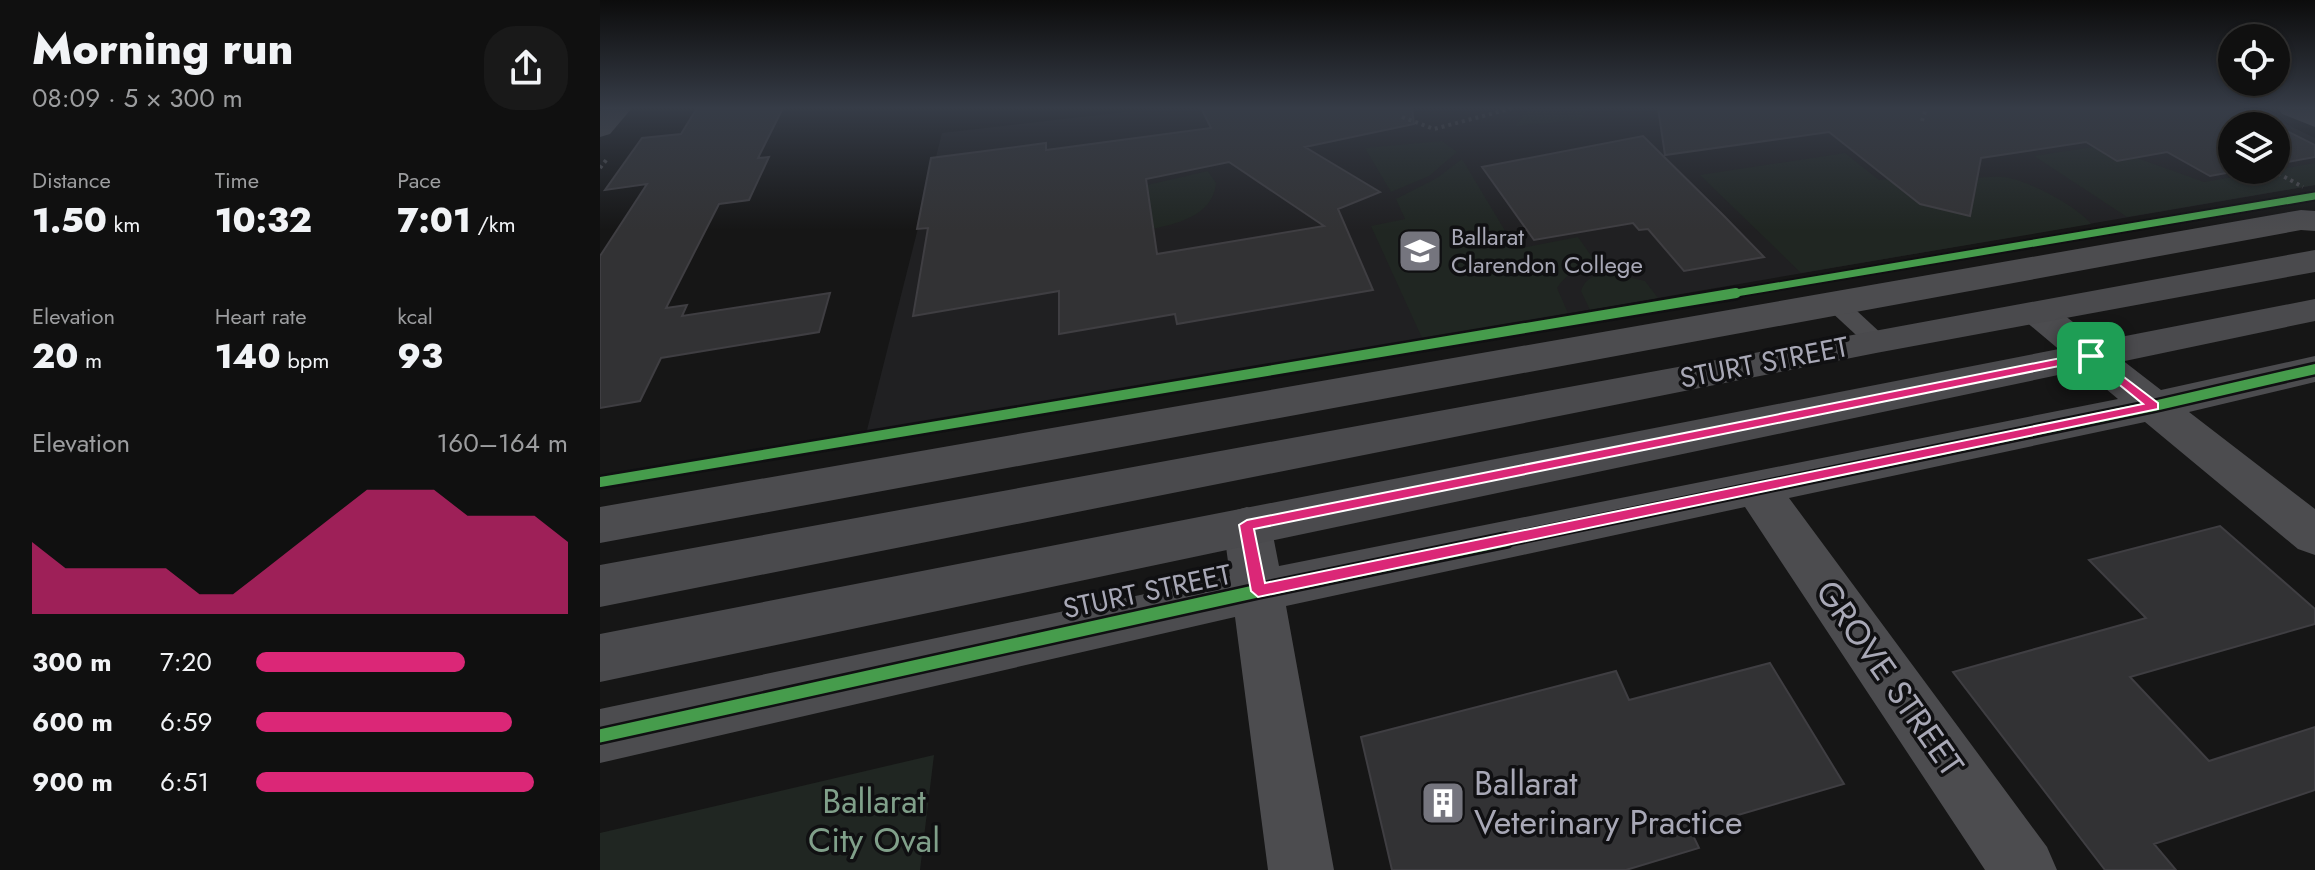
<!DOCTYPE html>
<html lang="en">
<head>
<meta charset="utf-8">
<style>
	:root { --surface:#101010; --page:#191919; --text:#f1f3f6; --muted:#9c9d9f; --line:#303030; --accent:#db2777 }
	body { margin:0; font-family:Jost,sans-serif; background:var(--page); color:var(--text); height:100vh; display:flex; flex-direction:column; font-size:30px; white-space:nowrap }
	* { box-sizing:border-box; margin:0 }
	p { font-size:26px; color:var(--muted) }
	.icon { flex:none; width:44px; height:44px; fill:none; stroke:currentColor; stroke-width:2; stroke-linecap:round; stroke-linejoin:round }
	.map { position:relative; flex:1; overflow:hidden }
	.drawer { display:flex; flex-direction:column; background:var(--surface); width:600px }
	.drawer>* { flex:none }
	.buttons { position:absolute; left:1618px; top:24px; display:grid; gap:16px }
	.buttons a { display:grid; place-items:center; width:72px; height:72px; border-radius:50%; background:var(--surface); box-shadow:0 2px 6px #0004,0 0 0 2px var(--line); font-size:40px }
	.pin { position:absolute; display:grid; place-items:center; width:68px; height:68px; color:#fff; margin:-34px; border-radius:16px; box-shadow:0 4px 12px #0006 }
	.round { display:grid; place-items:center; flex:none; width:84px; height:84px; border-radius:32px; background:var(--page) }
	.summary { display:flex; align-items:center; justify-content:space-between; height:136px; padding:0 32px }
	h1 { font-size:44px; font-weight:800; line-height:60px }
	.stats { display:grid; grid-template-columns:repeat(3,1fr); gap:12px; height:136px; padding:8px 32px }
	.stats div { display:grid; align-content:center }
	.stats b { font-size:34px; font-weight:800 }
	.stats small { font-size:22px; font-weight:400 }
	.stats p { font-size:22px }
	.chart { height:224px; padding:16px 32px }
	.chart p { display:flex; justify-content:space-between }
	.chart svg { width:100%; height:144px; margin-top:8px; fill:var(--accent); opacity:.7 }
	ul { padding:0 32px; list-style:none; font-size:26px }
	li { display:grid; grid-template-columns:128px 96px 1fr; align-items:center; height:60px }
	li i { height:20px; border-radius:10px; background:var(--accent) }
	main { display:flex; flex:1; min-height:0 }
	.map>svg:first-child { display:block }
	.built { fill:#202022; fill-rule:evenodd }
	.green { fill:#202622 }
	.building { fill:#323234; stroke:#3f3e42; stroke-width:2; fill-rule:evenodd }
	.lines { fill:none; stroke-linecap:round; stroke-linejoin:round }
	.path { stroke:#4d4d50; stroke-width:4; stroke-dasharray:3 4; stroke-linecap:butt }
	.lane { fill:#4c4c4f; fill-rule:evenodd }
	.street { fill:#4c4c4f; fill-rule:evenodd }
	.secondary { fill:#4a4a4d; fill-rule:evenodd }
	.cycleway-far2-casing { stroke:#101012; stroke-width:11 }
	.cycleway-far1-casing { stroke:#101012; stroke-width:15 }
	.cycleway-casing { stroke:#101012; stroke-width:18 }
	.cycleway-far2 { stroke:#469c4c; stroke-width:7 }
	.cycleway-far1 { stroke:#469c4c; stroke-width:10 }
	.cycleway { stroke:#469c4c; stroke-width:13 }
	.route { fill:#db2777; stroke:#fff; stroke-width:2; fill-rule:evenodd }
	.labels { text-anchor:middle; stroke-width:7; stroke-linejoin:round; paint-order:stroke }
	.far-poi-label { font-size:24px; fill:#a8a8b6; stroke:#101012; text-anchor:start }
	.street-label { font-size:28px; fill:#a8a8b6; stroke:#101012 }
	.near-street-label { font-size:34px; fill:#a8a8b6; stroke:#101012 }
	.near-poi-label { font-size:34px; fill:#a8a8b6; stroke:#101012; text-anchor:start }
	.near-park-label { font-size:34px; fill:#80a08a; stroke:#101012 }
</style>
</head>
<body>
<main>
<section class="drawer">
<div class="summary"><div><h1>Morning run</h1><p>08:09 · 5 × 300 m</p></div><a class="round"><svg class="icon" aria-label="share" viewBox="0 0 24 24"><path d="M12 15V3M7 8l5-5 5 5M5 13v7h14v-7"/></svg></a></div>
<div class="stats">
<div><p>Distance</p><b>1.50<small> km</small></b></div>
<div><p>Time</p><b>10:32</b></div>
<div><p>Pace</p><b>7:01<small> /km</small></b></div>
</div>
<div class="stats">
<div><p>Elevation</p><b>20<small> m</small></b></div>
<div><p>Heart rate</p><b>140<small> bpm</small></b></div>
<div><p>kcal</p><b>93</b></div>
</div>
<div class="chart"><p><span>Elevation</span>160–164 m</p>
<svg viewBox="0 0 160 44" preserveAspectRatio="none"><path d="M0 44V22L10 30L20 30L30 30L40 30L50 38L60 38L70 30L80 22L90 14L100 6L110 6L120 6L130 14L140 14L150 14L160 22V44z"/></svg>
</div>
<ul>
<li><b>300 m</b>7:20<i style="width:67%"></i></li>
<li><b>600 m</b>6:59<i style="width:82%"></i></li>
<li><b>900 m</b>6:51<i style="width:89%"></i></li>
</ul>
</section>
<div class="map">
<svg width="1715" height="870" viewBox="0 0 1715 870">
	<rect width="100%" height="100%" fill="#161616"/>
	<path class="built" d="M 559,108 L 1653,108 L 1715,138 L 1715,185 L 266,434 L 342,133 ZM 1632,126 L 1676,126 L 1676,170 L 1632,170 Z"/>
	<path class="green" d="M 936,108 L 988,108 L 980,120 L 916,126 L 925,111 Z
		M 842,141 L 857,152 L 829,176 L 791,192 L 765,148 Z
		M 1493,147 L 1517,161 L 1537,158 L 1604,182 L 1715,163 L 1715,185 L 1527,217 L 1434,156 Z
		M 1245,153 L 1279,180 L 1288,179 L 1321,204 L 1362,214 L 1351,180 C 1368,179 1386,176 1402,177 C 1424,178 1478,206 1491,224 L 1201,273 L 1100,175 Z
		M 862,159 L 916,249 L 978,237 L 997,264 C 978,269 968,272 957,288 L 968,313 L 822,338 L 771,226 L 805,219 L 796,199 L 837,178 Z
		M 608,171 L 616,183 C 613,217 575,224 548,230 L 526,190 Z
		M 1009,273 L 1045,281 L 1058,298 L 990,310 L 981,291 C 986,277 995,275 1009,273 Z
		M 334,755 L 320,870 L 0,870 L 0,833 Z"/>
	<path class="building" d="M 97,108 L 183,108 L 158,158 L 169,157 L 149,200 L 119,204 L 66,308 L 87,305 L 82,316 L 230,293 L 219,332 L 61,358 L 40,401 L 0,408 L 0,256 L 47,184 L 5,190 L 42,138 L 81,134 Z
		M 601,108 L 812,108 L 814,124 L 705,147 L 780,192 L 738,209 L 773,290 L 577,324 L 575,314 L 459,334 L 459,291 L 313,316 L 328,228 L 317,229 L 331,158 L 446,143 L 446,150 L 611,128 ZM 629,162 L 724,226 L 557,254 L 546,179 Z
		M 1058,108 L 1641,108 L 1715,145 L 1715,157 L 1676,164 L 1676,126 L 1632,126 L 1632,170 L 1643,170 L 1610,176 L 1567,152 L 1517,161 L 1486,142 L 1381,158 L 1370,216 L 1320,204 L 1229,132 L 1065,155 Z
		M 1043,136 L 1124,216 L 1164,257 L 1084,271 L 1048,229 L 1039,230 L 1033,223 L 934,240 L 882,167 Z
		M 1620,526 L 1715,609 L 1715,624 L 1530,677 L 1609,761 L 1715,727 L 1715,790 L 1554,844 L 1576,870 L 1505,870 L 1353,672 L 1546,618 L 1489,560 Z
		M 1170,663 L 1244,784 L 1090,829 L 1099,848 L 1026,870 L 792,870 L 761,737 L 1016,671 L 1029,700 Z"/>
	<g class="lines">
		<path class="path" d="M 802,117 L 834,129 L 913,108
			M 1322,121 L 1326,108
			M 0,168 L 7,159
			M 1672,170 L 1703,187"/>
		<path class="lane" d="M 1236,297 L 1244,299 L 1284,336 L 1288,341 L 1284,346 L 1268,346 L 1228,309 L 1225,304 L 1228,299 Z"/>
		<path class="street" d="M 3,108 L 32,108 L 10,134 L 0,137 L 0,111 Z
			M 1678,108 L 1715,108 L 1715,127 L 1682,114 Z
			M 1701,210 L 1715,211 L 1715,231 L 1701,230 L 0,543 L 0,507 Z
			M 1438,302 L 1451,305 L 1561,390 L 1715,356 L 1715,382 L 1589,412 L 1715,509 L 1715,555 L 1698,549 L 1545,422 L 1189,498 L 1447,847 L 1457,870 L 1385,870 L 1145,507 L 686,606 L 734,870 L 668,870 L 635,617 L 0,763 L 0,709 L 630,576 L 623,525 L 630,512 L 647,507 L 664,512 L 671,525 L 679,566 L 1518,399 L 1425,321 L 1419,313 L 1425,305 Z"/>
		<path class="secondary" d="M 1715,250 L 1715,272 L 1276,353 L 0,607 L 0,565 Z
			M 1715,299 L 1715,321 L 0,682 L 0,634 Z"/>
		<g class="cycleway-far2-casing">
			<path id="cycleway-far2" d="M 1124,295 L 1715,196"/>
		</g>
		<g class="cycleway-far1-casing">
			<path id="cycleway-far1" d="M 0,482 L 1136,293
				M 897,542 L 1554,406 L 1715,369"/>
		</g>
		<g class="cycleway-casing">
			<path id="cycleway" d="M 0,736 L 658,591 L 906,540"/>
		</g>
		<use href="#cycleway-far2" class="cycleway-far2"/>
		<use href="#cycleway-far1" class="cycleway-far1"/>
		<use href="#cycleway" class="cycleway"/>
	</g>
	<linearGradient id="sky" x2="0" y2="1"><stop stop-color="#0c0c0c"/><stop offset="0.47" stop-color="#363c47"/><stop offset="1" stop-color="#363c47" stop-opacity="0"/></linearGradient>
	<rect width="1715" height="230" fill="url(#sky)"/>
	<path class="route" d="M 1491,352 L 1558,403 L 1558,409 L 658,597 L 651,591 L 639,525 L 647,520 ZM 1489,360 L 1543,404 L 665,583 L 654,529 Z"/>
	<defs>
		<g id="school-square" transform="scale(2.3)"><rect x="-9" y="-9" width="18" height="18" rx="4" fill="#75757e" stroke="#101012"/><path d="M0-5L7-2L0 1L-7-2ZM-4 1L0 2.5L4 1V4Q0 6-4 4Z" fill="#fff"/></g>
		<g id="building-square" transform="scale(2.3)"><rect x="-9" y="-9" width="18" height="18" rx="4" fill="#75757e" stroke="#101012"/><path d="M-4-6H4V6H1V3H-1V6H-4ZM-2.5-4.3h1.7v1.8h-1.7ZM.8-4.3h1.7v1.8H.8ZM-2.5-1h1.7V.8h-1.7ZM.8-1h1.7V.8H.8Z" fill="#fff"/></g>
	</defs>
	<g fill-rule="evenodd">
		<use href="#school-square" x="820" y="251"/>
		<use href="#building-square" x="843" y="803"/>
	</g>
	<g class="labels">
		<g class="far-poi-label">
			<text x="851" y="245">Ballarat<tspan x="851" dy="28">Clarendon College</tspan></text>
		</g>
		<g class="street-label">
			<text transform="translate(1164 362) rotate(-11)" y="10">STURT STREET</text>
			<text transform="translate(547 591) rotate(-12)" y="10">STURT STREET</text>
		</g>
		<g class="near-street-label">
			<text transform="translate(1290 678) rotate(55)" y="12">GROVE STREET</text>
		</g>
		<g class="near-poi-label">
			<text x="874" y="795">Ballarat<tspan x="874" dy="39">Veterinary Practice</tspan></text>
		</g>
		<g class="near-park-label">
			<text x="274" y="813">Ballarat<tspan x="274" dy="39">City Oval</tspan></text>
		</g>
	</g>
</svg>
<div class="buttons">
<a><svg class="icon" aria-label="locate" viewBox="0 0 24 24"><circle cx="12" cy="12" r="6"/><path d="M12 2v4M12 18v4M2 12h4M18 12h4"/></svg></a>
<a><svg class="icon" aria-label="layers" viewBox="0 0 24 24"><path d="M12 4l9 5-9 5-9-5zM3 14l9 5 9-5"/></svg></a>
</div>
<div class="pin" style="left:1491px;top:356px;background:#1e9e55"><svg class="icon" aria-label="arrive" viewBox="0 0 24 24"><path d="M6 21V4h12l-3 4 3 4H6"/></svg></div>
</div>
</main>
</body>
</html>
